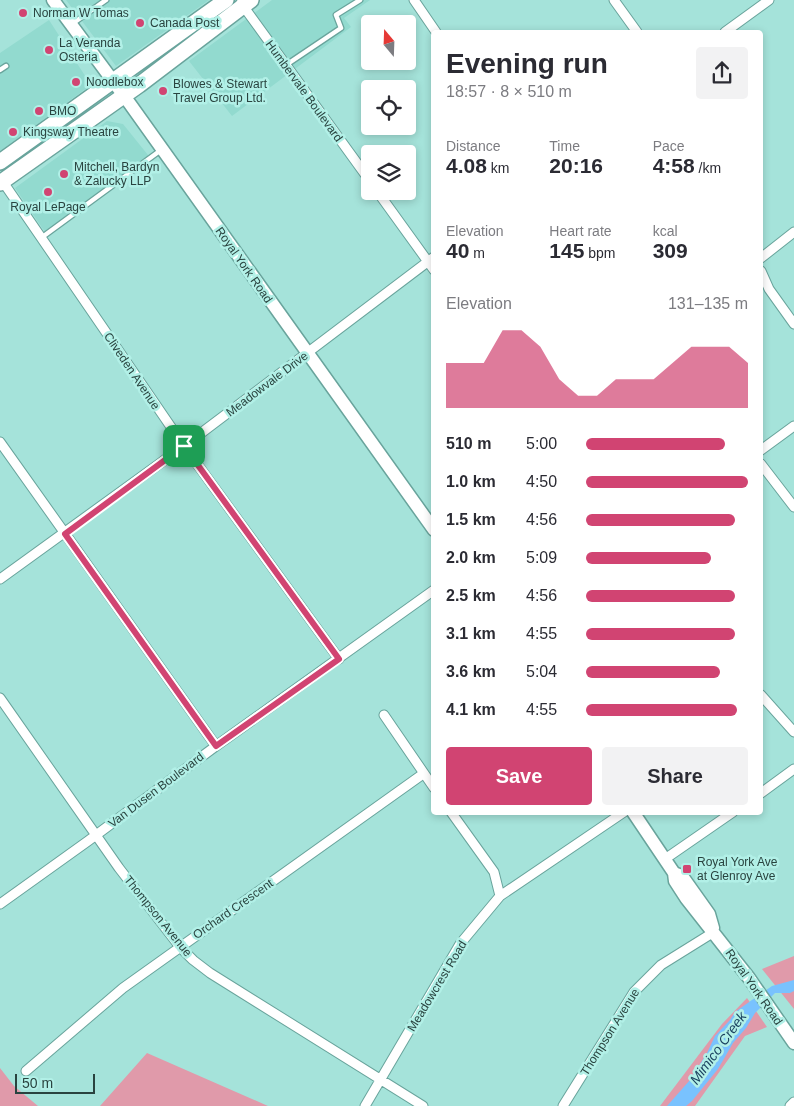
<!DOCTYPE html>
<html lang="en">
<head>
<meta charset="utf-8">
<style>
	:root { --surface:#fff; --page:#f2f2f3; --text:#2b2b33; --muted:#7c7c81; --accent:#d14472 }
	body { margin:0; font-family:Arial,sans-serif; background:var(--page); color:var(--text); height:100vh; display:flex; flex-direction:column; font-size:19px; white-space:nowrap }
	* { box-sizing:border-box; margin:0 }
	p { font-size:16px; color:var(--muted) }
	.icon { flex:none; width:28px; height:28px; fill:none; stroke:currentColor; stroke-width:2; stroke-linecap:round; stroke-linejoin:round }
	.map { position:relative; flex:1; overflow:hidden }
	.drawer { position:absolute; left:431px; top:30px; width:332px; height:785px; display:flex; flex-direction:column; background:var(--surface); border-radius:5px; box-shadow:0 2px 8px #0003 }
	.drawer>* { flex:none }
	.needle { width:32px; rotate:341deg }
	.tools { position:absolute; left:361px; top:15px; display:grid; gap:10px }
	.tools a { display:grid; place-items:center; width:55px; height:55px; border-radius:5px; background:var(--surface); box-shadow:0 2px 8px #0003; font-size:25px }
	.scale { position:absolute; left:15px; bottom:12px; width:80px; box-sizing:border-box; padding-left:5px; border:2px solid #29433f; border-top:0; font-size:14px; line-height:18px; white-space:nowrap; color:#29433f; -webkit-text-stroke:4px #b2f0e7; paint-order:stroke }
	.pin { position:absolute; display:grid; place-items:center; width:42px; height:42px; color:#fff; margin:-21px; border-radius:10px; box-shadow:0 2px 8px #0006 }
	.round { display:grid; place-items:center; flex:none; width:52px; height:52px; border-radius:5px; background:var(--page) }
	.head { display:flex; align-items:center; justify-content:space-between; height:85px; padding:0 15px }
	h1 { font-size:28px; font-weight:700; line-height:38px }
	.stats { display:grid; grid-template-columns:repeat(3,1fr); gap:8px; height:85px; padding:5px 15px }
	.stats div { display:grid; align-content:center }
	.stats b { font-size:21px; font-weight:700 }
	.stats small { font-size:14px; font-weight:400 }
	.stats p { font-size:14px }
	.chart { height:140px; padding:10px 15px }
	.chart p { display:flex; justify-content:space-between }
	.chart svg { width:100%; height:90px; margin-top:5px; fill:var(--accent); opacity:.7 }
	.primary-button { display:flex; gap:10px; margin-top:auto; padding:10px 15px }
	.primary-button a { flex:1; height:58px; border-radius:5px; background:var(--accent); color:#fff; font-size:20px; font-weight:700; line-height:58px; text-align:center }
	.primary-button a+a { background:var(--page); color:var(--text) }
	ul { padding:0 15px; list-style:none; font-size:16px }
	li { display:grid; grid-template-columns:80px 60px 1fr; align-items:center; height:38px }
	li i { height:12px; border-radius:6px; background:var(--accent) }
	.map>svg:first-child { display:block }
	.built { fill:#92dacf }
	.green { fill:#e09aaa }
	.water { fill:#79c2fe }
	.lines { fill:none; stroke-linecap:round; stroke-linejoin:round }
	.service-casing { stroke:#69a49c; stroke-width:7 }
	.minor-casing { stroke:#69a49c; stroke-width:11 }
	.secondary-casing { stroke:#69a49c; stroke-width:15 }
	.primary-casing { stroke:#69a49c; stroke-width:18 }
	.service { stroke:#fff; stroke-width:4.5 }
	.minor { stroke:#fff; stroke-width:9 }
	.secondary { stroke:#fff; stroke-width:12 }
	.primary { stroke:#fff; stroke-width:15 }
	.route-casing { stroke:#fff; stroke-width:10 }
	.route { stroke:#d14472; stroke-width:6 }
	.poi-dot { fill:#d14472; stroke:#b2f0e7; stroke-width:2 }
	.labels { text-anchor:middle; stroke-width:5; stroke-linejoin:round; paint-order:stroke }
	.poi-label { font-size:12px; fill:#29433f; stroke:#b2f0e7; text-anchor:start }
	.street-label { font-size:12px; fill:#29433f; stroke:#b2f0e7 }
	.water-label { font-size:14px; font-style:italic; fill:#183f5d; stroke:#b2f0e7 }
</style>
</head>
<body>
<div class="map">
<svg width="794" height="1106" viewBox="0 0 794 1106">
	<rect width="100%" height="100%" fill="#a5e3da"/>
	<path class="built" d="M 66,0 L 209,0 L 116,66 Z
		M 272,0 L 370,0 L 344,18 L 351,27 L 232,116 L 189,61 Z
		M 49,20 L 91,85 L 0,151 L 0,53 Z
		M 107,121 L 123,124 L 152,160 L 47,235 L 15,188 Z"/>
	<path class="green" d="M 794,956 L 794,1009 L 762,969 Z
		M 747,998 L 767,1027 L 745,1036 L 695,1106 L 660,1106 L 722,1024 Z
		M 147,1053 L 268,1106 L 100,1106 Z
		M 0,1068 L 14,1086 L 38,1106 L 0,1106 Z"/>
	<path class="water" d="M 794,980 L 794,991 L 790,993 L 775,993 L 755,1013 L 746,1028 L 733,1043 L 718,1069 L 692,1101 L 686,1106 L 667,1106 L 690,1080 L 707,1053 L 715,1036 L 730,1020 L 735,1012 L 772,986 Z"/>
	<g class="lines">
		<g class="service-casing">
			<path id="service" d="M 72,24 L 106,0
				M 286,65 L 341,28 L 336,15 L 360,0
				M 0,70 L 6,66
				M 41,238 L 161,150"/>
		</g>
		<g class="minor-casing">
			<path id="minor" d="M 414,0 L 436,32
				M 614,0 L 637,32
				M 241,3 L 370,181
				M 725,32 L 769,0
				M 1,179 L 184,446 L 339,659
				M 377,191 L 434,270
				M 761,258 L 794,232
				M 761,271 L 769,289 L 794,324
				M 0,442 L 216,746
				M 761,450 L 794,426
				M 761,464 L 794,507
				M 0,579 L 184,446 L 434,257
				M 761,695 L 794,732
				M 0,698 L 119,868 L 180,947 L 193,960 L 210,973 L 423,1106
				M 384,715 L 434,788
				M 761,793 L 794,769
				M 451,812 L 494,872 L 500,896
				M 665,859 L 733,812
				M 0,904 L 88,841 L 216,746 L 434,590
				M 26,1071 L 123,988 L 423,774
				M 365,1106 L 460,944 L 500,896 L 624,812
				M 563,1106 L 634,992 L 661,965 L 714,932
				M 790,1106 L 794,1102"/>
		</g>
		<g class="secondary-casing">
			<path id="secondary" d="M 53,0 L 130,104 L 434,530
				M 633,812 L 674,873 L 675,881 L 686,898 L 749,978 L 794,1043
				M 674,873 L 682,876 L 709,914 L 713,928"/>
		</g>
		<g class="primary-casing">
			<path id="primary" d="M 0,162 L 226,0
				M 0,183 L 139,85 L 251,0"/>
		</g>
		<use href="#service" class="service"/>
		<use href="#minor" class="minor"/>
		<use href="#secondary" class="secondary"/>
		<use href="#primary" class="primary"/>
	</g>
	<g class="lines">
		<g class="route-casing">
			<path id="route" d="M 184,446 L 339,659 L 216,746 L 65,534 Z"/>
		</g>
		<use href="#route" class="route"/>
	</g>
	<g class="poi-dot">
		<circle cx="23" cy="13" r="5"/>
		<circle cx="140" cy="23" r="5"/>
		<circle cx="49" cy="50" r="5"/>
		<circle cx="76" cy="82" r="5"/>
		<circle cx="163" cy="91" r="5"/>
		<circle cx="39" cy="111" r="5"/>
		<circle cx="13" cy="132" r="5"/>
		<circle cx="64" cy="174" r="5"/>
		<circle cx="48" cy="192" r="5"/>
		<rect x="682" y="864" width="10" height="10" rx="2.5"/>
	</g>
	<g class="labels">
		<g class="poi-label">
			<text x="33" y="17">Norman W Tomas</text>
			<text x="150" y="27">Canada Post</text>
			<text x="59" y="47">La Veranda<tspan x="59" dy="14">Osteria</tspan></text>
			<text x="86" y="86">Noodlebox</text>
			<text x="173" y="88">Blowes &amp; Stewart<tspan x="173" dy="14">Travel Group Ltd.</tspan></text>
			<text x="49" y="115">BMO</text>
			<text x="23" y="136">Kingsway Theatre</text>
			<text x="74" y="171">Mitchell, Bardyn<tspan x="74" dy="14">&amp; Zalucky LLP</tspan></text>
			<text x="48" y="211" text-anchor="middle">Royal LePage</text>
			<text x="697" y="866">Royal York Ave<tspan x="697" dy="14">at Glenroy Ave</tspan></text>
		</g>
		<g class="street-label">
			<text transform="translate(304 91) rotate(54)" y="4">Humbervale Boulevard</text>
			<text transform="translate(244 265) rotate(55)" y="4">Royal York Road</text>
			<text transform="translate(132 371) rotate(56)" y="4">Cliveden Avenue</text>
			<text transform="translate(267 384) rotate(-37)" y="4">Meadowvale Drive</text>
			<text transform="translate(156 790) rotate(-37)" y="4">Van Dusen Boulevard</text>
			<text transform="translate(233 909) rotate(-35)" y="4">Orchard Crescent</text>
			<text transform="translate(158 916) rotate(51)" y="4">Thompson Avenue</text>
			<text transform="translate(437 986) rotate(-59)" y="4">Meadowcrest Road</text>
			<text transform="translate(754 987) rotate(55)" y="4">Royal York Road</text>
			<text transform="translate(610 1032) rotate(-58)" y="4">Thompson Avenue</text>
		</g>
		<g class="water-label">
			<text transform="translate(718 1048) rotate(-54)" y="5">Mimico Creek</text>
		</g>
	</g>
</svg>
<div class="tools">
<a><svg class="needle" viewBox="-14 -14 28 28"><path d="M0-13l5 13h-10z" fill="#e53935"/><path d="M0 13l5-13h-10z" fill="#7c7c81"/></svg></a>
<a><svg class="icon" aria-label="locate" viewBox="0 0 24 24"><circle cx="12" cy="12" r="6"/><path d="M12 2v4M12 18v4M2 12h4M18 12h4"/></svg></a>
<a><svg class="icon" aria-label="layers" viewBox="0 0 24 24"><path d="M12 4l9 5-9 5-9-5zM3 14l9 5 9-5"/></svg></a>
</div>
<div class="scale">50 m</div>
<div class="pin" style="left:184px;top:446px;background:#1e9e55"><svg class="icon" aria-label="arrive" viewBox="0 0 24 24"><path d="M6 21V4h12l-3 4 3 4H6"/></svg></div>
<section class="drawer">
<div class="head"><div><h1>Evening run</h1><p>18:57 · 8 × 510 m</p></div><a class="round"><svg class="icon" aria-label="share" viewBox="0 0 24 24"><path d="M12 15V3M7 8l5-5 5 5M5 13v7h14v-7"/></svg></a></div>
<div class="stats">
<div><p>Distance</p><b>4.08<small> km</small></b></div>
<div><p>Time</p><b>20:16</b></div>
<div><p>Pace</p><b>4:58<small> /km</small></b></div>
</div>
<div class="stats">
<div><p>Elevation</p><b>40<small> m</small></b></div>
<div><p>Heart rate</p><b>145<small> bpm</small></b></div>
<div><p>kcal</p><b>309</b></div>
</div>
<div class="chart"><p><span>Elevation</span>131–135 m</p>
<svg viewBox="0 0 160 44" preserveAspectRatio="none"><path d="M0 44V22L10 22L20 22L30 6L40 6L50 14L60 30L70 38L80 38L90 30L100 30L110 30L120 22L130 14L140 14L150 14L160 22V44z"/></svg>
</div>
<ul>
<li><b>510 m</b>5:00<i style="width:86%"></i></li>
<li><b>1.0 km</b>4:50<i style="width:100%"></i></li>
<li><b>1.5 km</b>4:56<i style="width:92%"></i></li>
<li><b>2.0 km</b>5:09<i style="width:77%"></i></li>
<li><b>2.5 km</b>4:56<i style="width:92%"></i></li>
<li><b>3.1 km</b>4:55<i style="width:92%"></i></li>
<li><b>3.6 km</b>5:04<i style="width:83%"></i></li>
<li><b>4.1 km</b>4:55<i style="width:93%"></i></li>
</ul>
<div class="primary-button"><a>Save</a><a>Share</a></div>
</section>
</div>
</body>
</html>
